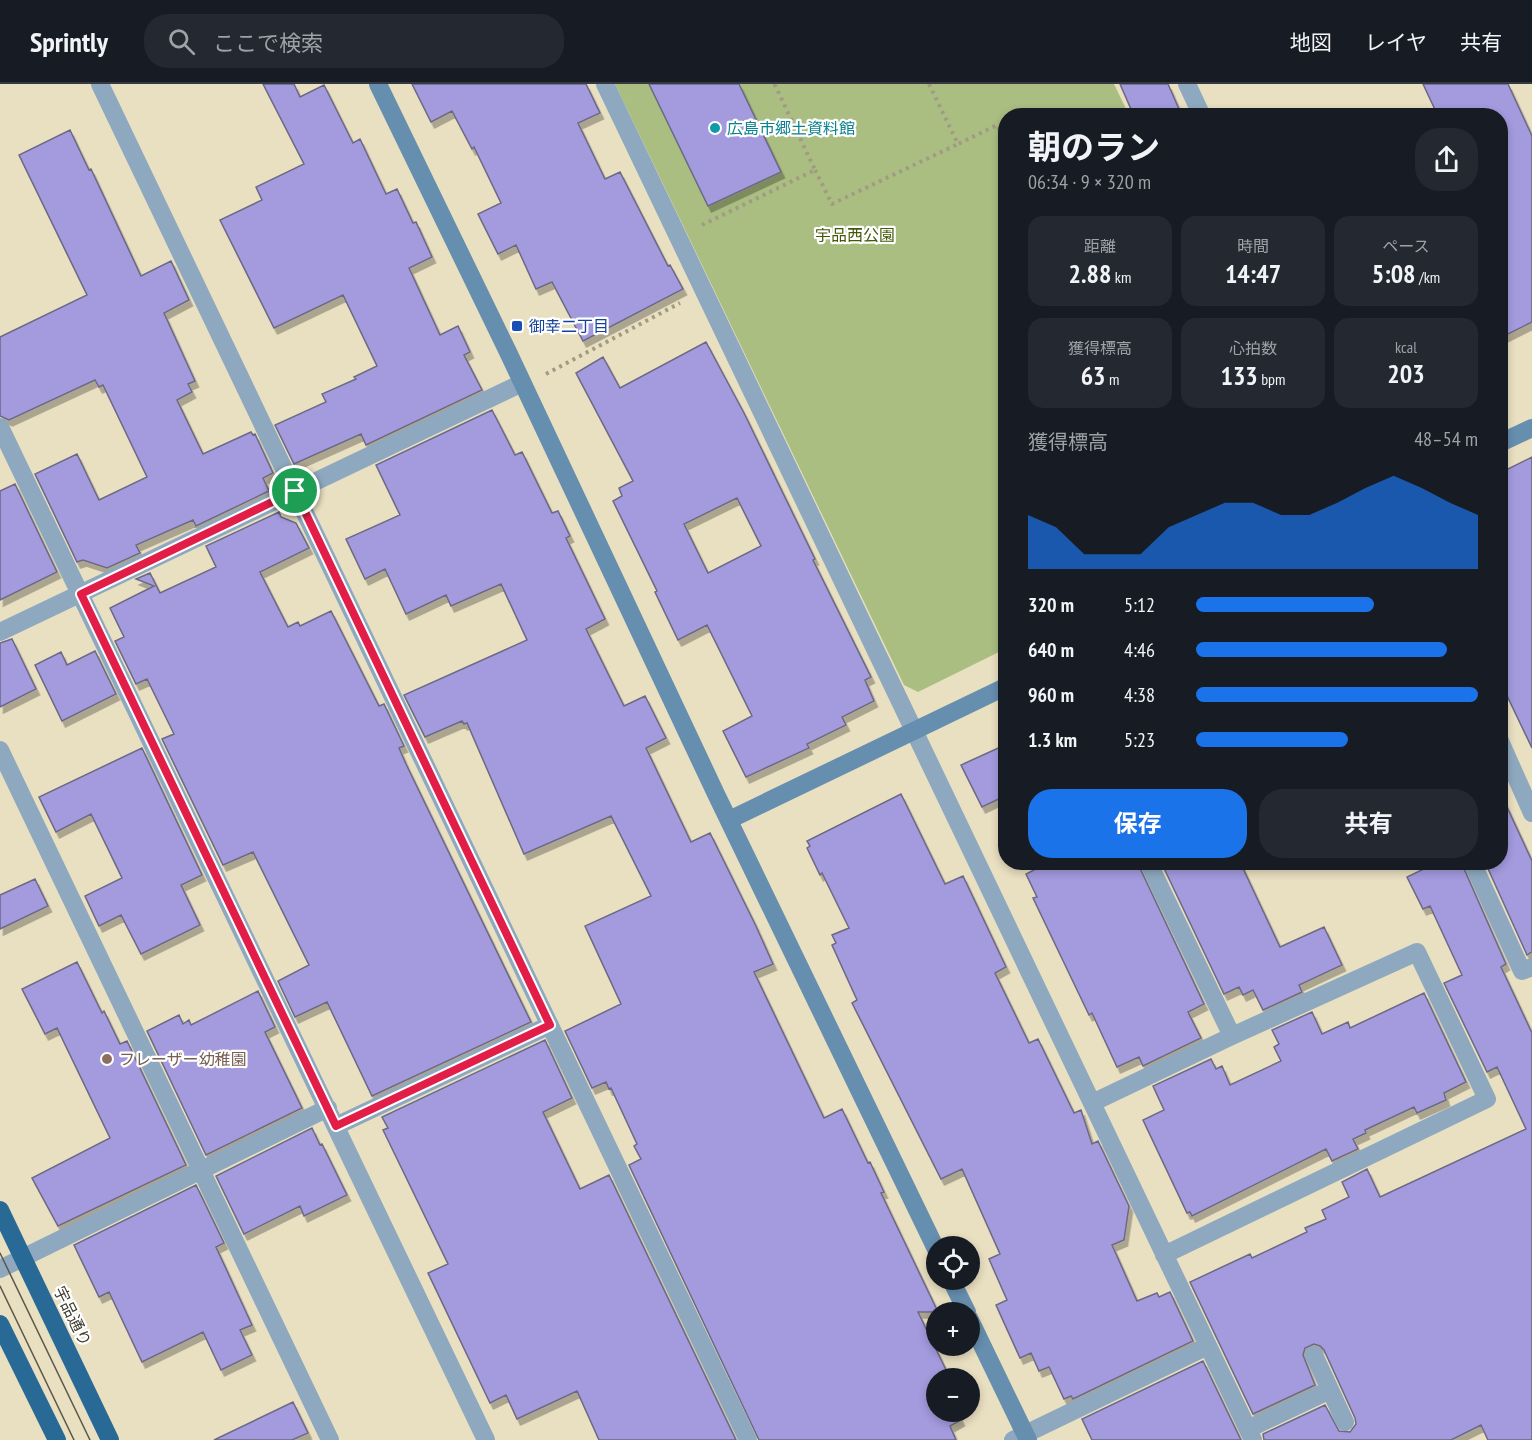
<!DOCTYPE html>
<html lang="ja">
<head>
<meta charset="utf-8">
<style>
	:root { --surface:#171b24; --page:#242831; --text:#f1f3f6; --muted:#9ea1a6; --line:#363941; --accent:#1a73e8 }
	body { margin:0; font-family:"PT Sans Narrow","Noto Sans JP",sans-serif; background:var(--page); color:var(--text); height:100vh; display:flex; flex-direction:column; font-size:22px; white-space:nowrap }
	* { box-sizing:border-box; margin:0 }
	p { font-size:20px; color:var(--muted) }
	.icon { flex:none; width:33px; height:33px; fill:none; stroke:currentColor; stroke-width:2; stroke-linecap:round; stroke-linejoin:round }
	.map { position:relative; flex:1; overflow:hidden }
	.drawer { position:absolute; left:998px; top:24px; width:510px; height:762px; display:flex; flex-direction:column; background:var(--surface); border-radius:24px; box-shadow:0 3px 9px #0003 }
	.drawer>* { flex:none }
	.buttons { position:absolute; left:926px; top:1152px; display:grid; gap:12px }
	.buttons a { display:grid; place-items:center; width:54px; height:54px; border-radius:50%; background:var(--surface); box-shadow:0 3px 9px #0003; font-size:30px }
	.pin { position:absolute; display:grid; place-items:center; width:51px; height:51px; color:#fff; margin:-26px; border:3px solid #fff; border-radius:50%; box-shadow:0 2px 6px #0007 }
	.round { display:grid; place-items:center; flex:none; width:63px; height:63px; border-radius:24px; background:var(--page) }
	.headline { display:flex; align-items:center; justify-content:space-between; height:102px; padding:0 30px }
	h1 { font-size:33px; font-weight:700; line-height:45px }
	.figures { display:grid; grid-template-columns:repeat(3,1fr); gap:9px; height:102px; padding:6px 30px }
	.figures div { display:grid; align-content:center; border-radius:15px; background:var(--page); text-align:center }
	.figures b { font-size:26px; font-weight:700 }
	.figures small { font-size:16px; font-weight:400 }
	.figures p { font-size:16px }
	.chart { height:168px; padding:12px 30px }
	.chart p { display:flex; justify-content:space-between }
	.chart svg { width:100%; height:108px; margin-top:6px; fill:var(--accent); opacity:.7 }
	.primary-button { display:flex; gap:12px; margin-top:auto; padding:12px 30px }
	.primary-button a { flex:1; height:69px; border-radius:24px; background:var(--accent); color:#fff; font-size:24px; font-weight:700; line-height:69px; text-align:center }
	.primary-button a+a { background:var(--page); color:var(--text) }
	ul { padding:0 30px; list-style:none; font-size:20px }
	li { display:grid; grid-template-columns:96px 72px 1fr; align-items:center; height:45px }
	li i { height:15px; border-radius:8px; background:var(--accent) }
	header { display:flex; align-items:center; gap:36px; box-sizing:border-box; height:84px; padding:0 30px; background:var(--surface); border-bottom:2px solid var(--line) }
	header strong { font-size:28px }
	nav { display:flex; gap:33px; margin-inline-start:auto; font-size:21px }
	.search { width:420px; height:54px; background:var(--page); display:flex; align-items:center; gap:15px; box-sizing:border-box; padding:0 21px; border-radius:24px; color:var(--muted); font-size:22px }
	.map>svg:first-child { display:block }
	.green { fill:#aabe82 }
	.building { fill:#a39bde; stroke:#6c6984; stroke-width:1.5; fill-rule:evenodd; filter:url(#shadow) }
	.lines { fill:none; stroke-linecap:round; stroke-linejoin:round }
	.path { stroke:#a19a84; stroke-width:4; stroke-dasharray:3 4.5; stroke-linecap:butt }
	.street { stroke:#8ea9bf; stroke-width:18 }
	.secondary { stroke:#668eae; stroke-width:18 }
	.highway { stroke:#296996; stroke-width:18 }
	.tram { stroke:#5c5848; stroke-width:1.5 }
	.route-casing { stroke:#fff; stroke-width:12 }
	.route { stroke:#e11d48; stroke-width:8 }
	.culture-dot { fill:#0f9aa8; stroke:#fff; stroke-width:2 }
	.transit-dot { fill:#1a4fb4; stroke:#fff; stroke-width:2 }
	.education-dot { fill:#8d6e63; stroke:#fff; stroke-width:2 }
	.labels { text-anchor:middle; stroke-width:4.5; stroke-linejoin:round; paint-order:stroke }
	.culture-label { font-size:16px; fill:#0d838f; stroke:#fff; text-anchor:start }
	.park-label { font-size:16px; fill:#455809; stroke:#fff }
	.transit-label { font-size:16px; fill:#164399; stroke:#fff; text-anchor:start }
	.education-label { font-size:16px; fill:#785e54; stroke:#fff; text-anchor:start }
	.street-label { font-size:16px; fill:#3d3a2e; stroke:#fff }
</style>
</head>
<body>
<header>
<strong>Sprintly</strong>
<div class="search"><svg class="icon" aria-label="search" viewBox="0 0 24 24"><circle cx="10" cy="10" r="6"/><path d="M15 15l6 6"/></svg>ここで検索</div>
<nav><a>地図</a><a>レイヤ</a><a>共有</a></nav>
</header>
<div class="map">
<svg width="1532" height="1356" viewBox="0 0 1532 1356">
	<defs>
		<filter id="shadow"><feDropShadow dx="3.5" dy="6" stdDeviation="0" flood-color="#0004"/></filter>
	</defs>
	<rect width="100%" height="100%" fill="#e9dfc1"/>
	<path class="green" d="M 615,0 L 1114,0 L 1129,31 L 1005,32 L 1005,565 L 918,608 L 904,601 Z"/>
	<path class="building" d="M 263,0 L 294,0 L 300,13 L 324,1 L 353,59 L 360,55 L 386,110 L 397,105 L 413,139 L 416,138 L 432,173 L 409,184 L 440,251 L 458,242 L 470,268 L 464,271 L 482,306 L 366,361 L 361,350 L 294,380 L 275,341 L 326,318 L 322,310 L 356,295 L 354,293 L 377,282 L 343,211 L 274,244 L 220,136 L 262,116 L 256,103 L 304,80 Z
		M 412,0 L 586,0 L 600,29 L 578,39 L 605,95 L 620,88 L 668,182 L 670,181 L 683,205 L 583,257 L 552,198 L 536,205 L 516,161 L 498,170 L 478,130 L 501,119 L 474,63 L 472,65 L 452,27 L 431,38 Z
		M 649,0 L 739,0 L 781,88 L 708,122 Z
		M 1120,0 L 1168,0 L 1182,32 L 1134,32 Z
		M 1423,0 L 1508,0 L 1532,52 L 1532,238 L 1500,254 L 1500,32 L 1438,32 Z
		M 70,46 L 89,86 L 91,85 L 141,192 L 171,177 L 189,216 L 164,229 L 195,297 L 188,300 L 192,308 L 177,316 L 203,370 L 251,348 L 253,351 L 255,350 L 273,389 L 263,394 L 269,407 L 196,442 L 193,436 L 136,461 L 140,469 L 107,484 L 83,476 L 77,478 L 35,390 L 77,370 L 99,416 L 147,393 L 103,301 L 99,303 L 95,296 L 9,336 L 0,332 L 0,253 L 87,211 L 19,71 Z
		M 706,258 L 744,329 L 815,475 L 813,476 L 871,593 L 865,596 L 874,617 L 842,633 L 846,641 L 807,660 L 809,664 L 746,693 L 723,647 L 752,632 L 707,541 L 678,556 L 655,508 L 657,507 L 613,417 L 622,412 L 619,404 L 633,397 L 576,289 L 603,273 L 620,304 ZM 737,414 L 761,462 L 708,489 L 684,440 Z
		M 492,326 L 515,371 L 522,368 L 552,429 L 558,427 L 570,452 L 566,454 L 605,535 L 586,545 L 624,622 L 645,612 L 666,654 L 646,664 L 691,758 L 710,749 L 755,840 L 773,880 L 754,888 L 824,1034 L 842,1025 L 868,1079 L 870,1078 L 884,1108 L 881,1109 L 938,1228 L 918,1228 L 947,1288 L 938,1292 L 940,1294 L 936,1294 L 936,1328 L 957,1328 L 961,1336 L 950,1342 L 956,1356 L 759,1356 L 629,1081 L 641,1075 L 634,1062 L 637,1060 L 611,1004 L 609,1005 L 606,998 L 592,1004 L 565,947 L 621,920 L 585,842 L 651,812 L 611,732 L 524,770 L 467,639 L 464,640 L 462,637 L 425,653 L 404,611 L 527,556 L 501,500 L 451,522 L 446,511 L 406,530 L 385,485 L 365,495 L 346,455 L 400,431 L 376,381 Z
		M 1532,373 L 1532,664 L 1500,597 L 1500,389 Z
		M 15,400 L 57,488 L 0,516 L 0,407 Z
		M 279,428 L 281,433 L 296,439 L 309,464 L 260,488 L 288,543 L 298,538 L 300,542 L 331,527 L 379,622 L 384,620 L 404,662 L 399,664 L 406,680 L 531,938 L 372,1012 L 327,918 L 295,933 L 278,897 L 309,881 L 253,768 L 223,781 L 162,655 L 174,650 L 147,595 L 136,600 L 115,557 L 124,553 L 110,524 L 154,502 L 136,495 L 150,489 L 160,509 L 216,483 L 206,462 Z
		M 12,555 L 36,605 L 0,623 L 0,559 Z
		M 95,567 L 116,610 L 62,637 L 35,581 L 61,568 L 67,581 Z
		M 1005,661 L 1005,712 L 982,723 L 961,681 Z
		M 142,664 L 202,791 L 181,801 L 200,841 L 141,870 L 121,831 L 99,842 L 85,812 L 122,794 L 91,730 L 56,748 L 39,713 Z
		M 1500,708 L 1532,777 L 1532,868 L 1527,871 L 1485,778 L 1500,778 Z
		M 901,710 L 945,800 L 963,792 L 1006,883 L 995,889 L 1029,959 L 1038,955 L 1074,1029 L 1081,1026 L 1092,1060 L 1098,1057 L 1129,1122 L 1124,1156 L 1112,1161 L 1137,1217 L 1157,1209 L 1159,1213 L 1170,1208 L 1193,1257 L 1073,1315 L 1071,1312 L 1064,1315 L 1049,1283 L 1039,1287 L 1031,1269 L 1020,1274 L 996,1221 L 1007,1216 L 989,1175 L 1000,1170 L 962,1085 L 941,1095 L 852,919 L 857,916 L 832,861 L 836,859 L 832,851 L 849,844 L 822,789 L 820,791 L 807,764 L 810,762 L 807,757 Z
		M 1049,778 L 1137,778 L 1204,920 L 1188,928 L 1201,954 L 1143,982 L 1139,973 L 1117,983 L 1092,929 L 1089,931 L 1033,814 L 1037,813 L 1026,790 Z
		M 1161,778 L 1240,778 L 1280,863 L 1324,843 L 1342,881 L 1299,901 L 1302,908 L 1263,926 L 1253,906 L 1243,911 L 1239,903 L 1224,910 Z
		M 1438,778 L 1461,778 L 1506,880 L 1501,883 L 1532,949 L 1532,1356 L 1488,1356 L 1481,1341 L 1451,1356 L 1264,1356 L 1263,1350 L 1325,1321 L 1339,1347 L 1350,1348 L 1356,1340 L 1355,1334 L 1324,1266 L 1320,1262 L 1314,1260 L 1305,1264 L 1303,1271 L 1315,1301 L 1253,1330 L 1190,1198 L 1250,1170 L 1252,1174 L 1307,1148 L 1305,1144 L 1326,1135 L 1322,1126 L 1349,1113 L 1342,1098 L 1367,1085 L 1380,1113 L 1526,1045 L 1497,983 L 1487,988 L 1444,899 L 1462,891 L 1430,822 L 1423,825 L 1407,793 Z
		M 35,795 L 48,822 L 0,845 L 0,811 Z
		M 77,878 L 102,929 L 104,927 L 120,960 L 127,957 L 186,1081 L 58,1142 L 32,1094 L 110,1054 L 57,944 L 45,950 L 22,905 Z
		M 258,907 L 275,943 L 265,948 L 302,1024 L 206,1071 L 147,947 L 179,931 L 183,940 L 189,936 L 191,941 Z
		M 1424,909 L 1466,998 L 1444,1009 L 1446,1016 L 1417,1029 L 1414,1023 L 1365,1046 L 1366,1049 L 1353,1055 L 1358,1065 L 1332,1077 L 1326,1065 L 1192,1132 L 1190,1128 L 1187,1129 L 1143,1036 L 1164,1026 L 1153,1002 L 1211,975 L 1216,985 L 1222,982 L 1230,1001 L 1281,977 L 1274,963 L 1279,960 L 1272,946 L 1312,928 L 1322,950 L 1348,938 L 1350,944 Z
		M 545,956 L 572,1014 L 543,1028 L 580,1105 L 609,1091 L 736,1356 L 599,1356 L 577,1307 L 517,1335 L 506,1311 L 490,1319 L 428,1189 L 448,1180 L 383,1046 L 388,1044 L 382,1033 Z
		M 312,1044 L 320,1061 L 322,1060 L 347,1111 L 304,1132 L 300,1122 L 244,1150 L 216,1092 Z
		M 196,1101 L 224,1159 L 216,1163 L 252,1241 L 240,1246 L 252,1271 L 221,1286 L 203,1248 L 142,1278 L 109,1208 L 99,1213 L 74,1161 Z
		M 1203,1277 L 1241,1356 L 1092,1356 L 1082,1335 Z
		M 293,1318 L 308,1349 L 292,1356 L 214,1356 Z"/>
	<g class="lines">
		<path class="path" d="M 929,0 L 958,60 L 997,41 L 1005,58
			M 815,86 L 832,120 L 958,60
			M 702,141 L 815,86 L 775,1 L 777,0
			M 546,290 L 680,219"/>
		<path class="street" d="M 100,0 L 748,1356
			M 605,0 L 1253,1356
			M 1187,0 L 1202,32
			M 0,343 L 486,1356
			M 0,548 L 522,299
			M 1500,657 L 1532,729
			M 0,666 L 330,1356
			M 1148,778 L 1232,952
			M 1472,778 L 1522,887 L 1532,883
			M 1092,1019 L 1232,952 L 1417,868 L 1487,1015 L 1164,1171
			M 336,1042 L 550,941
			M 0,1185 L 328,1024
			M 1314,1271 L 1345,1338
			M 1248,1345 L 1330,1306
			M 1013,1356 L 1208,1262"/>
		<path class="secondary" d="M 378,0 L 508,268 L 716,710 L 936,1165
			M 1500,359 L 1532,344
			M 729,736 L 1005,603
			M 951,1196 L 967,1228
			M 969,1234 L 1028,1356"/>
		<path class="highway" d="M 0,1126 L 110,1356
			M 0,1240 L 57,1356"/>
		<path class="tram" d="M 0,1169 L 90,1356
			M 0,1202 L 74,1356"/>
	</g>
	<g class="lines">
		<g class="route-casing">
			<path id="route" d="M 295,407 L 550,941 L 336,1042 L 81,510 Z"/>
		</g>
		<use href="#route" class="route"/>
	</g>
	<circle class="culture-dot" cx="715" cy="44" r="6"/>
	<rect class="transit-dot" x="511" y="236" width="12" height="12" rx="3"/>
	<circle class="education-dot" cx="107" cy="975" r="6"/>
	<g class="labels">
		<g class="culture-label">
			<text x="727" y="50">広島市郷土資料館</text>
		</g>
		<g class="park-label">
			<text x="855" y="157">宇品西公園</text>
		</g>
		<g class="transit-label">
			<text x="529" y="248">御幸二丁目</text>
		</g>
		<g class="education-label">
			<text x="119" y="981">フレーザー幼稚園</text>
		</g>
		<g class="street-label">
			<text transform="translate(73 1232) rotate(64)" y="6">宇品通り</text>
		</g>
	</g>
</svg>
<div class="buttons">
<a><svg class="icon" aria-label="locate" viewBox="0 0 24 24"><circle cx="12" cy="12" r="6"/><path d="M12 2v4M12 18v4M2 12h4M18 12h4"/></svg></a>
<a>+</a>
<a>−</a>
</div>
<div class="pin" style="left:295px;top:407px;background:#1e9e55"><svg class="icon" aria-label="arrive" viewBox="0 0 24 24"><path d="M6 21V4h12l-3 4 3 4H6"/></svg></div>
<section class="drawer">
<div class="headline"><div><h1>朝のラン</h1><p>06:34 · 9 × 320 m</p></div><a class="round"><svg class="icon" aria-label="share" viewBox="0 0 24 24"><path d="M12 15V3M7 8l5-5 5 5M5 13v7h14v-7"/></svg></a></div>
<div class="figures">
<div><p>距離</p><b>2.88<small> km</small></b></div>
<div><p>時間</p><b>14:47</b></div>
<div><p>ペース</p><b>5:08<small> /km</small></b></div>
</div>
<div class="figures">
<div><p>獲得標高</p><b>63<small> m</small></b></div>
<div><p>心拍数</p><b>133<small> bpm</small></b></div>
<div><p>kcal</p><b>203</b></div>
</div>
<div class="chart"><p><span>獲得標高</span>48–54 m</p>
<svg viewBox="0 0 160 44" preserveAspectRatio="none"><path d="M0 44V22L10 27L20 38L30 38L40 38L50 27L60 22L70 17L80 17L90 22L100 22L110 17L120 11L130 6L140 11L150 17L160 22V44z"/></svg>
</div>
<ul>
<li><b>320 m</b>5:12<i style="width:63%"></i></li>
<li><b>640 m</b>4:46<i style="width:89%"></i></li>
<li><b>960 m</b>4:38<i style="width:100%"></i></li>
<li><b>1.3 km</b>5:23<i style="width:54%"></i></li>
</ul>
<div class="primary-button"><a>保存</a><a>共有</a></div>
</section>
</div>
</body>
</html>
